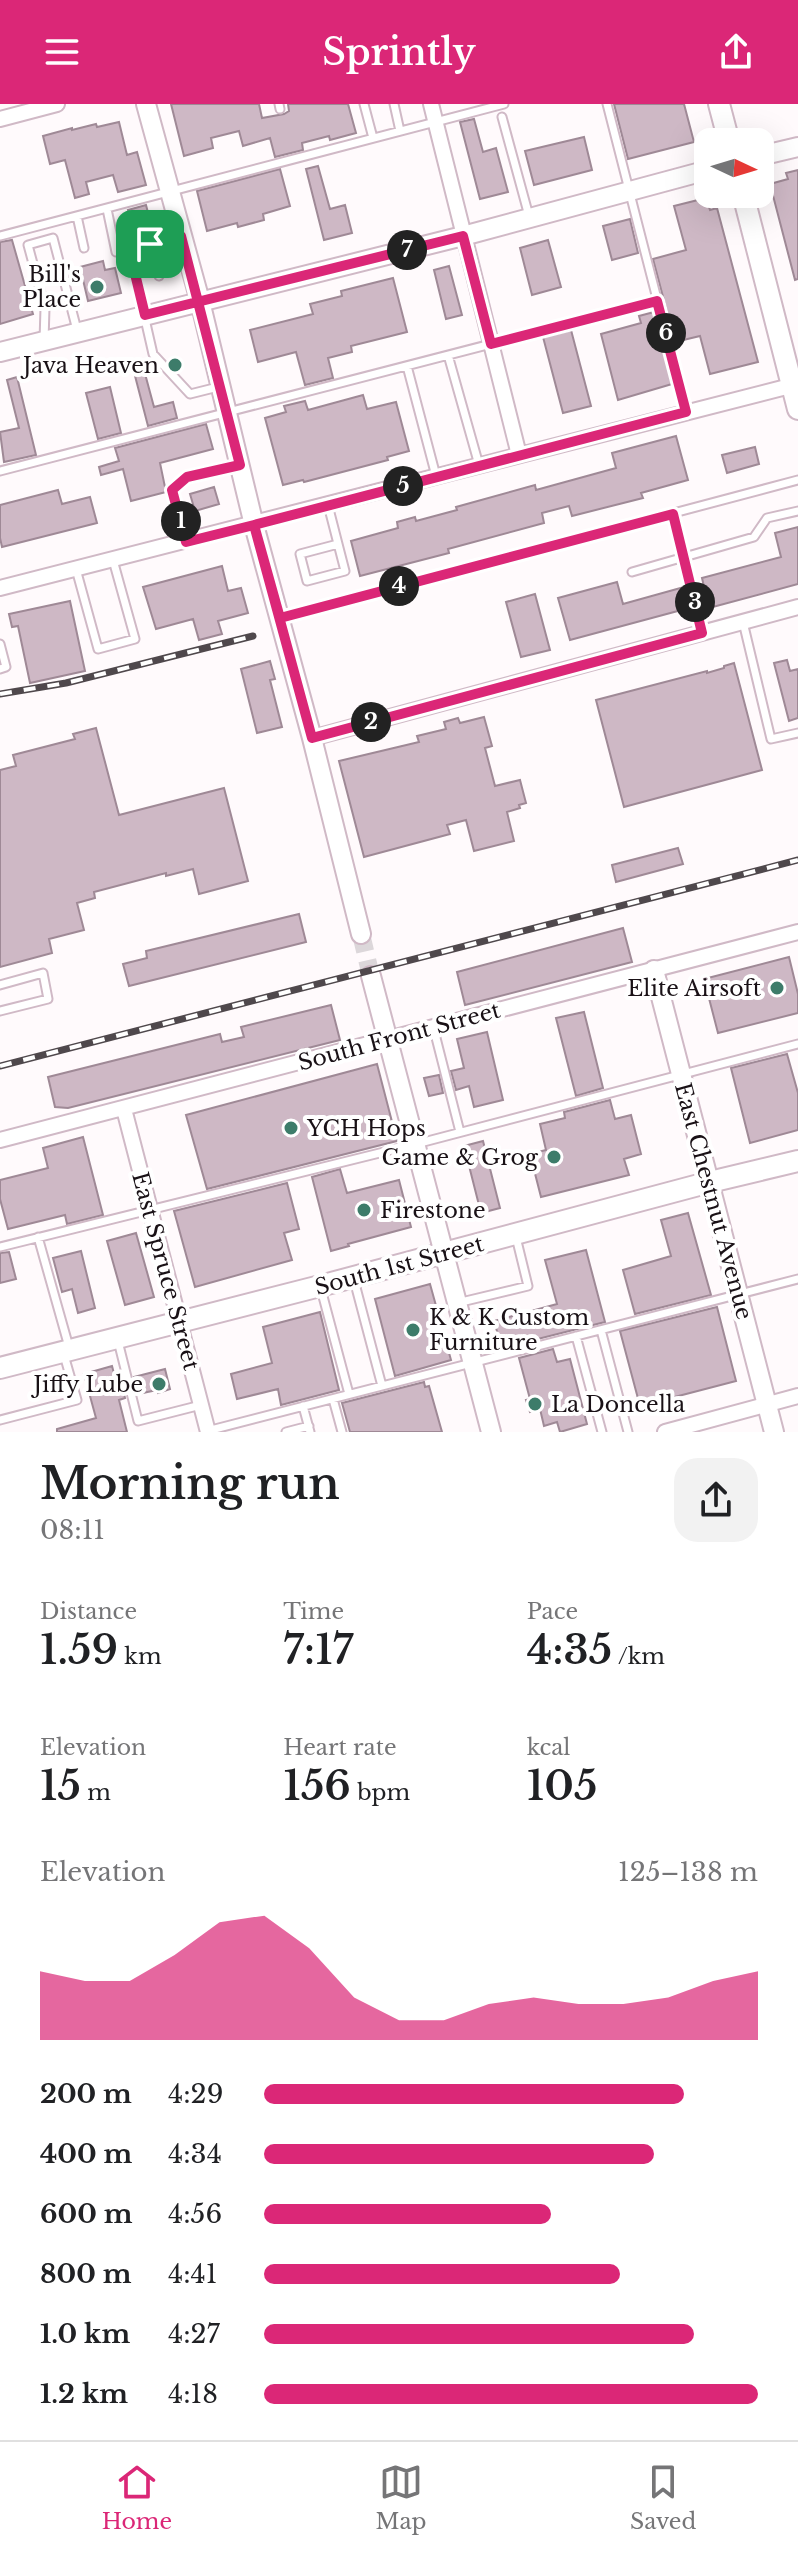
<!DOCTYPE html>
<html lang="en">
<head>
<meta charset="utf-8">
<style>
	:root { --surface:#fff; --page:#f2f2f2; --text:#202124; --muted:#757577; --line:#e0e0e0; --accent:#db2777 }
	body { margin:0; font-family:"Libre Baskerville",serif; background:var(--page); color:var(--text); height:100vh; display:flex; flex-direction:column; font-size:30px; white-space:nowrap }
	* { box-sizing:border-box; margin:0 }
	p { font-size:26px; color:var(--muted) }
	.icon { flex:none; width:44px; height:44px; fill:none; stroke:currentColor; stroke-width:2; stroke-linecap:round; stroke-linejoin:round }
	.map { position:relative; height:1328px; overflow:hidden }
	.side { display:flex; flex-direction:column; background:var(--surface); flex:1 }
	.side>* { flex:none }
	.needle { width:52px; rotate:94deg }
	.controls { position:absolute; left:694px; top:24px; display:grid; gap:16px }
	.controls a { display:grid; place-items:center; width:80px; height:80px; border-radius:16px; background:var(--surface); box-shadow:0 8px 32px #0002; font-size:40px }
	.pin { position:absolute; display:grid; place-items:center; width:68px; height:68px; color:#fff; margin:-34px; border-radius:16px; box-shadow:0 4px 12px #0006 }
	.km { position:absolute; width:40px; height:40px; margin:-20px; border-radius:50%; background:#222; color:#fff; font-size:22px; line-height:40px; text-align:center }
	.round { display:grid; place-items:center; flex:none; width:84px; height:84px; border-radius:24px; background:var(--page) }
	.summary { display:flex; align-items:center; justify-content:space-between; height:136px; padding:0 40px }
	h1 { font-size:44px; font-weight:600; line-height:60px }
	.stats { display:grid; grid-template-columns:repeat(3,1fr); gap:12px; height:136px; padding:8px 40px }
	.stats div { display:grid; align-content:center }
	.stats b { font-size:40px; font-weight:600 }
	.stats small { font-size:22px; font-weight:400 }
	.stats p { font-size:22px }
	.chart { height:224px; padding:16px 40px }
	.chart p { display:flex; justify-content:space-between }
	.chart svg { width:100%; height:144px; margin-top:8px; fill:var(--accent); opacity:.7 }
	ul { padding:0 40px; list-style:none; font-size:26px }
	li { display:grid; grid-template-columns:128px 96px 1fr; align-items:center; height:60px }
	li i { height:20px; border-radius:10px; background:var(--accent) }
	header { display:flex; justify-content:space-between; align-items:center; height:104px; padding:0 40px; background:var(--accent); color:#fff; font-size:36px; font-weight:600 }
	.tab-bar { display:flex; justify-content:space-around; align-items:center; height:112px; border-top:2px solid var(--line); background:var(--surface); font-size:22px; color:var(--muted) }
	.tab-bar a { display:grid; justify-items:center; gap:4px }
	.tab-bar .current { color:var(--accent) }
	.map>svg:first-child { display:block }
	.building { fill:#ceb8c5; stroke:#9f8996; stroke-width:2 }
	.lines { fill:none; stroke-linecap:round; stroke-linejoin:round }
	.tertiary-tunnel { stroke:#dcd7da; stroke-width:18; stroke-dasharray:18 9; stroke-linecap:butt }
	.service-casing { stroke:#d0b9c6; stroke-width:11 }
	.minor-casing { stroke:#d0b9c6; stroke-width:18 }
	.tertiary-casing { stroke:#d0b9c6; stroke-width:22 }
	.secondary-casing { stroke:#d0b9c6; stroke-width:24 }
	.service { stroke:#fff; stroke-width:7 }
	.minor { stroke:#fff; stroke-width:14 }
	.tertiary { stroke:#fff; stroke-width:18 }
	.secondary { stroke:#fff; stroke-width:20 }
	.rail-casing { stroke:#4f484c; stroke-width:7 }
	.rail { stroke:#fff; stroke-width:4; stroke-dasharray:12; stroke-linecap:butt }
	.route-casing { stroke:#fff; stroke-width:16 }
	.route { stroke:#db2777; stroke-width:10 }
	.poi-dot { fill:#3d7c6a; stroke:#fff; stroke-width:3 }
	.labels { text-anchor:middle; stroke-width:8; stroke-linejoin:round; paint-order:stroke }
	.poi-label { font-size:22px; fill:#191116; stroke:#fff; text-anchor:end }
	.street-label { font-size:22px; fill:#191116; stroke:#fff }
</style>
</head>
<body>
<header><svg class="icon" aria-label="menu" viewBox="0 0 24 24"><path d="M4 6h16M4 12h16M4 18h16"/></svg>Sprintly<svg class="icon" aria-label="share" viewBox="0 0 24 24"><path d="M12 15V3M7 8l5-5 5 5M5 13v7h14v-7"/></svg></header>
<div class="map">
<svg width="798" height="1328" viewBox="0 0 798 1328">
	<rect width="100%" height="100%" fill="#fffafc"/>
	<path class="building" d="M 171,0 L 259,0 L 262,14 L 284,10 L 289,7 L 288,0 L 348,0 L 356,29 L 330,36 L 329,32 L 302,39 L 303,46 L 275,53 L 270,34 L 243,42 L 239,27 L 211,34 L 213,44 L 184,52 Z
		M 614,0 L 684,0 L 694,38 L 628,55 Z
		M 474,15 L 483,48 L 496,44 L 508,88 L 480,95 L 460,18 Z
		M 119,18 L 127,51 L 137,48 L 146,81 L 118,88 L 113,71 L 86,78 L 89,90 L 75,94 L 65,56 L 50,60 L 43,32 L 72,24 L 72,26 L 96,20 L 97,23 Z
		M 584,33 L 592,66 L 534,81 L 525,47 Z
		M 318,62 L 330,105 L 345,101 L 352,129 L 324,136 L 306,65 Z
		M 280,65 L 290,102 L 263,110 L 264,116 L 238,123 L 237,119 L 207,127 L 197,87 Z
		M 798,66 L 798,175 L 795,176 L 770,80 L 788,75 L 786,69 Z
		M 706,94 L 710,106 L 717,104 L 758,258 L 710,270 L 700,232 L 675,238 L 653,155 L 686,146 L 674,102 Z
		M 146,101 L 154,132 L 136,137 L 128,106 Z
		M 630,115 L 638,149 L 612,156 L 603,122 Z
		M 12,136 L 33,210 L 0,220 L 0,138 Z
		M 548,136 L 561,183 L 532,191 L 520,144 Z
		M 103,157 L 105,166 L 115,164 L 121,189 L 88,197 L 80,163 Z
		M 449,162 L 462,211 L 446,215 L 434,166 Z
		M 393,174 L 407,228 L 351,242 L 352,248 L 328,254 L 333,274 L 305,281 L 296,248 L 258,258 L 250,226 L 313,210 L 310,200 L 342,192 L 341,187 Z
		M 654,208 L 672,280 L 618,296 L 601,230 L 641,219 L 639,212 Z
		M 571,226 L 591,302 L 563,309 L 543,233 Z
		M 144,266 L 154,303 L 173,298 L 177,314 L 148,322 L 134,268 Z
		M 17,273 L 36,351 L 4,358 L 0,328 L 19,324 L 7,276 Z
		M 110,283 L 121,329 L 98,335 L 86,289 Z
		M 363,291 L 367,305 L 396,298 L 409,347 L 387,353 L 388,356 L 304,378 L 303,376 L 283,381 L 265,314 L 286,308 L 284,302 L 305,297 L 308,306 Z
		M 206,320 L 213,345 L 160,359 L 166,388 L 131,397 L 123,365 L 101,371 L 99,363 L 119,357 L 115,344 Z
		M 676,332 L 688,376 L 641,389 L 643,394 L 572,412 L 569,402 L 542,409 L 544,419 L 448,445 L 449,449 L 360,472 L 351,437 L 398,424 L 397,418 L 415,413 L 416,417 L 457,406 L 456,403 L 535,381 L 536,386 L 616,364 L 612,349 Z
		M 755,343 L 759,360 L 727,369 L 722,351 Z
		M 214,383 L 219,400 L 195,407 L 190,390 Z
		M 58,386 L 62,400 L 90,393 L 97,419 L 2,443 L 0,434 L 0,401 Z
		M 798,423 L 798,480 L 709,504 L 702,474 L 781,453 L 775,429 Z
		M 222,462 L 228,487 L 241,484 L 248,509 L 218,517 L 222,530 L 199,536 L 193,515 L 156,525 L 143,483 Z
		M 617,478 L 623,500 L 684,483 L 689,504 L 570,536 L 558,494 Z
		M 535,490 L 550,546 L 521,553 L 506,498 Z
		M 70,497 L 85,567 L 30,579 L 18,522 L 12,523 L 9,510 Z
		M 787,556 L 790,567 L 798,565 L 798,614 L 789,617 L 774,559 Z
		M 270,557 L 275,575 L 270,576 L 282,623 L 257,629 L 241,565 Z
		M 734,559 L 762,666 L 624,703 L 596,596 L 707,567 L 707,569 L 724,564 L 724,562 Z
		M 484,613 L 492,642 L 485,644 L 495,682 L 520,676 L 526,699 L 519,701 L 520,704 L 507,708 L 514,737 L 474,747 L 466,716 L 447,721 L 450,730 L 364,753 L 339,657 L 419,638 L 417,632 L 446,625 L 444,618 L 458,614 L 460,619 Z
		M 96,624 L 119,711 L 224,684 L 248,777 L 199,790 L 193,765 L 166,772 L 166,769 L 94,788 L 95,794 L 77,799 L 84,826 L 49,835 L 52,849 L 0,863 L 0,666 L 16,662 L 13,651 L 75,635 L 73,630 Z
		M 678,744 L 683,760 L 616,778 L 612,761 Z
		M 299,810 L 306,838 L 129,882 L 123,860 L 147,854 L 146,847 Z
		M 623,824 L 632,858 L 465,901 L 457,868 Z
		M 789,853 L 798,890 L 798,909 L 718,929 L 704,875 Z
		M 331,901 L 340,936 L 68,1004 L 55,1003 L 48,973 L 220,930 L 222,938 L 244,933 L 241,923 Z
		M 584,908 L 603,984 L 576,992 L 556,914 Z
		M 487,928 L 503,996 L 474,1003 L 469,982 L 456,986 L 451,967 L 464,964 L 457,935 Z
		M 787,950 L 798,989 L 798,1026 L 750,1039 L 731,964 Z
		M 377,960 L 397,1037 L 207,1085 L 186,1011 Z
		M 439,971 L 443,989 L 429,992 L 424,974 Z
		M 610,996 L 615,1015 L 631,1011 L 641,1050 L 624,1055 L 629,1071 L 541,1093 L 530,1050 L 546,1046 L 540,1020 L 565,1014 L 564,1008 Z
		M 83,1033 L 103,1111 L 67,1120 L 65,1111 L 8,1125 L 0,1095 L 0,1076 L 48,1064 L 43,1044 Z
		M 483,1037 L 500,1104 L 481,1109 L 464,1042 Z
		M 340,1065 L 347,1089 L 399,1076 L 411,1123 L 348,1140 L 349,1142 L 331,1147 L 312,1073 Z
		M 287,1079 L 299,1125 L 284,1129 L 292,1156 L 195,1183 L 174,1107 Z
		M 688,1109 L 711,1191 L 635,1210 L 623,1166 L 671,1152 L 661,1116 Z
		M 136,1129 L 154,1193 L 125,1201 L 107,1137 Z
		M 586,1146 L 605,1218 L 502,1244 L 494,1217 L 557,1200 L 545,1156 Z
		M 81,1147 L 95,1204 L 78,1209 L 72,1185 L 62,1188 L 53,1154 Z
		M 9,1148 L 16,1175 L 0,1179 L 0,1149 Z
		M 430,1180 L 451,1256 L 395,1272 L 375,1195 Z
		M 717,1203 L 736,1277 L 640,1302 L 620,1227 Z
		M 320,1208 L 339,1286 L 281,1301 L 278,1285 L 237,1295 L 231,1270 L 272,1259 L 263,1223 Z
		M 553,1245 L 557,1258 L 570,1255 L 587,1320 L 560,1328 L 557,1318 L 544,1322 L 540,1305 L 530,1308 L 526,1296 L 530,1295 L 519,1254 Z
		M 112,1262 L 116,1277 L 121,1276 L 125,1294 L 119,1296 L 127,1328 L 57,1328 L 57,1325 L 96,1314 L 84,1270 Z
		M 165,1265 L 170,1285 L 158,1289 L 157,1286 L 138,1290 L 134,1273 Z
		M 424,1278 L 425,1283 L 429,1282 L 442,1328 L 350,1328 L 342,1299 Z"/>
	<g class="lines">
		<path class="tertiary-tunnel" d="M 361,830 L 371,872"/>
		<g class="service-casing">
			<path id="service" d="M 279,0 L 280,5
				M 364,0 L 373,34
				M 394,0 L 400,27
				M 607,0 L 686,308
				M 502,13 L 529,112
				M 107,105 L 116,148 L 129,145 L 153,250 L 190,290 L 218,283
				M 77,112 L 84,144
				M 0,132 L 504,0
				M 150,140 L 179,133
				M 129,145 L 150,140 L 159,172
				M 44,237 L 45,204 L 28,141 L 53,134 L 77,226
				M 448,251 L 479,361
				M 407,262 L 436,372
				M 0,367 L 657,197
				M 328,401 L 345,467 L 307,477 L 300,450 L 338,440
				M 673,410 L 702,528
				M 186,436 L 172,386 L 187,373 L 237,361
				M 76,465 L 98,545 L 135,535 L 113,456
				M 632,468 L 754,433 L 767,414 L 798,407
				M 282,513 L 798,376
				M 743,518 L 771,635 L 798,629
				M 0,540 L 6,563 L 0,565
				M 0,881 L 43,869 L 48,895 L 0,907
				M 433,922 L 460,1028
				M 38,1133 L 69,1243
				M 0,1143 L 416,1040 L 798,940
				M 354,1176 L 382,1282
				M 321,1185 L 349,1290
				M 457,1199 L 528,1182 L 516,1133
				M 601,1226 L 628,1328
				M 576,1232 L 602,1328
				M 118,1237 L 138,1317 L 201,1301
				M 333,1295 L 342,1328
				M 303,1302 L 310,1328
				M 0,1316 L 77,1296 L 64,1251
				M 207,1327 L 798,1175
				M 286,1328 L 309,1322"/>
		</g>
		<g class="minor-casing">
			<path id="minor" d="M 431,0 L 519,351
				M 0,15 L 57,0
				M 0,484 L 798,280
				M 312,634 L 798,503
				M 124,1005 L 208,1328
				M 0,1036 L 798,828
				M 665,1328 L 798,1292"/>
		</g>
		<g class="tertiary-casing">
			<path id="tertiary" d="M 146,0 L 200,197 L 254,421 L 312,634 L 361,830
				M 760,52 L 798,43
				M 0,248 L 463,132 L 708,66
				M 654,866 L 774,1328
				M 371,872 L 491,1328"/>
		</g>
		<g class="secondary-casing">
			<path id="secondary" d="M 719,0 L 729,38
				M 743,90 L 798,305
				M 0,1264 L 320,1182 L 710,1078 L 798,1057"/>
		</g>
		<use href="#service" class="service"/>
		<use href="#minor" class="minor"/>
		<use href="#tertiary" class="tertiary"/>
		<use href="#secondary" class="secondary"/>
		<g class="rail-casing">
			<path id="rail" d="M 0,590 L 66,579 L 253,532
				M 0,962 L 798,756"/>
		</g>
		<use href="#rail" class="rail"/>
	</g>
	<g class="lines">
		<g class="route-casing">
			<path id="route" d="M 150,140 L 181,132 L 240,361 L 187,373 L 172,386 L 186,438 L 254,421 L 312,634 L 702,529 L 673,410 L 280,514 L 254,421 L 686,308 L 657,197 L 491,240 L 463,132 L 145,211 L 129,145 L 150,140"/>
		</g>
		<use href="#route" class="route"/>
	</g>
	<g class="poi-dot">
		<circle cx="97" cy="183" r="8"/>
		<circle cx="175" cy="261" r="8"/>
		<circle cx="777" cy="884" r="8"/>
		<circle cx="291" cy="1024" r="8"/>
		<circle cx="554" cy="1053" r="8"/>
		<circle cx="364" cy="1106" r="8"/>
		<circle cx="413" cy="1226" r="8"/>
		<circle cx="159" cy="1280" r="8"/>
		<circle cx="535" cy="1300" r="8"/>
	</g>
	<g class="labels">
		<g class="poi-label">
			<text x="81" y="178">Bill's<tspan x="81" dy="25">Place</tspan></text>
			<text x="159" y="269">Java Heaven</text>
			<text x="761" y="892">Elite Airsoft</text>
			<text x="307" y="1032" text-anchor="start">YCH Hops</text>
			<text x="538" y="1061">Game &amp; Grog</text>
			<text x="380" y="1114" text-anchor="start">Firestone</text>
			<text x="429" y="1221" text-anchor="start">K &amp; K Custom<tspan x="429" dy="25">Furniture</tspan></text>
			<text x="143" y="1288">Jiffy Lube</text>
			<text x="551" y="1308" text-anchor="start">La Doncella</text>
		</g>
		<g class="street-label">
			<text transform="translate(399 932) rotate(-15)" y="8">South Front Street</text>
			<text transform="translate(714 1097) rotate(75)" y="8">East Chestnut Avenue</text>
			<text transform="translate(399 1161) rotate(-15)" y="8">South 1st Street</text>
			<text transform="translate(166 1167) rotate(75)" y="8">East Spruce Street</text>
		</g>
	</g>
</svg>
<div class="controls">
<a><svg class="needle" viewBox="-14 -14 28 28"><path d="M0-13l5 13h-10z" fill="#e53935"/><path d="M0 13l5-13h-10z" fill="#757577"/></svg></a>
</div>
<div class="pin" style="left:150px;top:140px;background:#1e9e55"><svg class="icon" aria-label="arrive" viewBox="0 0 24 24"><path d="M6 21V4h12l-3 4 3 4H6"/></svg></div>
<b class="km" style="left:181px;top:417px">1</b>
<b class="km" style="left:371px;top:618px">2</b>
<b class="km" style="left:695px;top:498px">3</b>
<b class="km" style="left:399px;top:482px">4</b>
<b class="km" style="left:403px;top:382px">5</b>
<b class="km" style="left:666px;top:229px">6</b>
<b class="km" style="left:407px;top:146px">7</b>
</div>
<section class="side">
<div class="summary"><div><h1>Morning run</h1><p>08:11</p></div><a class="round"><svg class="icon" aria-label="share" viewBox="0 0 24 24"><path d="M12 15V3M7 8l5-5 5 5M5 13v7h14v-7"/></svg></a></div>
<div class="stats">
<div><p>Distance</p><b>1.59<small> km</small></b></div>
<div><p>Time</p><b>7:17</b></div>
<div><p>Pace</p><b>4:35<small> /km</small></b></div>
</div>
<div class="stats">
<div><p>Elevation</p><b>15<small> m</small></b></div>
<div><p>Heart rate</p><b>156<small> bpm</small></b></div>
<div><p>kcal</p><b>105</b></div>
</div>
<div class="chart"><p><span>Elevation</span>125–138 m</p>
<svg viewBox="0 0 160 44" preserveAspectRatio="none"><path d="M0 44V23L10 26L20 26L30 18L40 8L50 6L60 16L70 31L80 38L90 38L100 33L110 31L120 33L130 33L140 31L150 26L160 23V44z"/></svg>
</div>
<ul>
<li><b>200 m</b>4:29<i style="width:85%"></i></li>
<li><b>400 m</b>4:34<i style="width:79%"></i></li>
<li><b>600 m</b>4:56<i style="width:58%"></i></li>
<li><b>800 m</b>4:41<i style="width:72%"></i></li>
<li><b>1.0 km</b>4:27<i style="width:87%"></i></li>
<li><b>1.2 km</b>4:18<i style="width:100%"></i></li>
</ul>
</section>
<nav class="tab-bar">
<a class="current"><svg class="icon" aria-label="home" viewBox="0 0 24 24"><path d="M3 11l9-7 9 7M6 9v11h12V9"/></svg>Home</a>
<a><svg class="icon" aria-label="map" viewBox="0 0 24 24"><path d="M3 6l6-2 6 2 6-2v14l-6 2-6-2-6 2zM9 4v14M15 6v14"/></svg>Map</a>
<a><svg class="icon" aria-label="saved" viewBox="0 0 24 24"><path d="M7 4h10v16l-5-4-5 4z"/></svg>Saved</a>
</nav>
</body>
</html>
